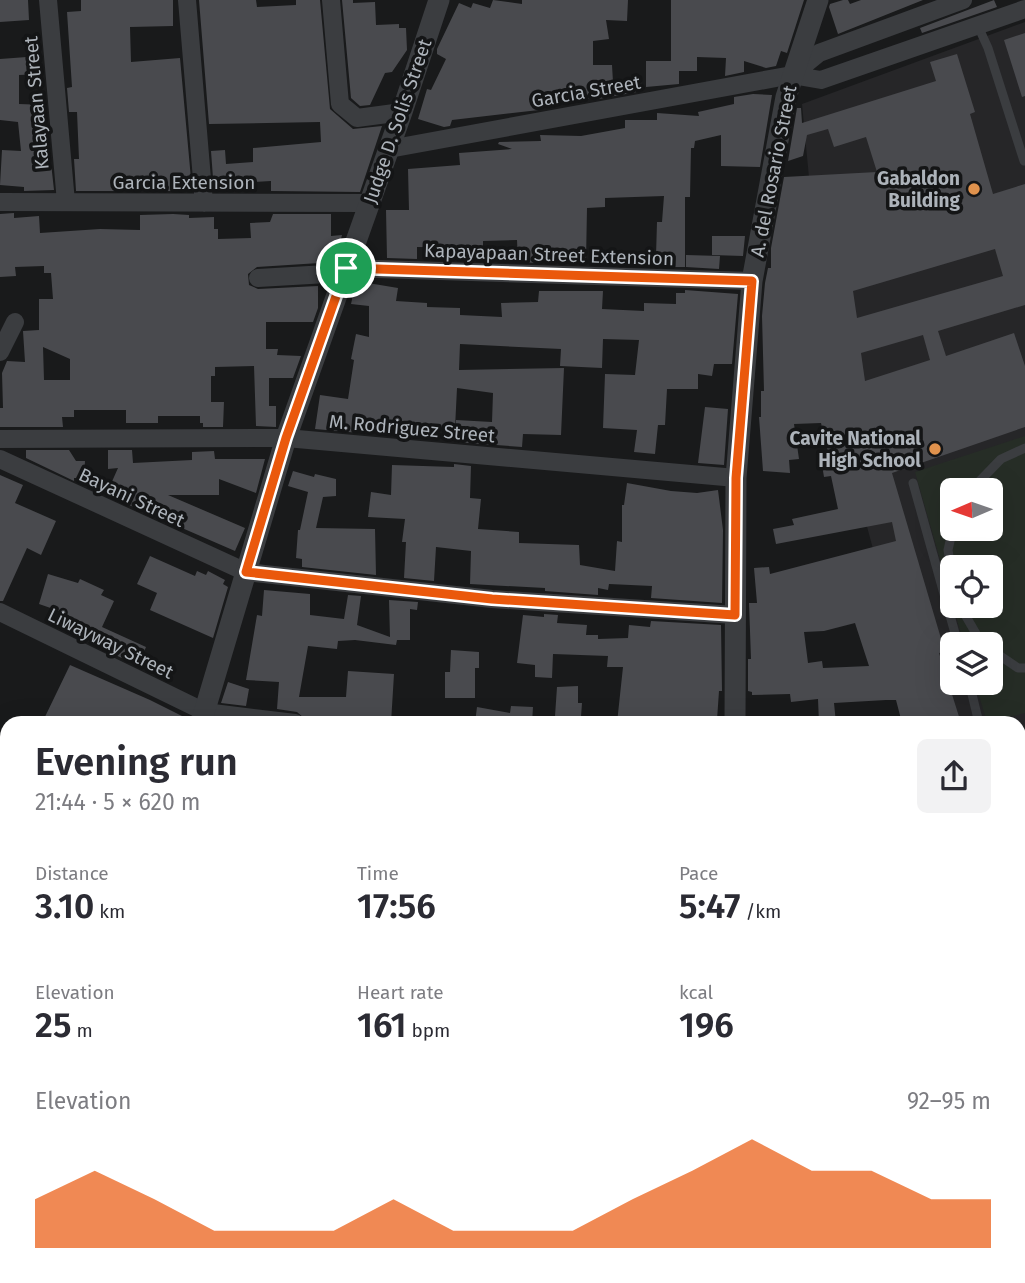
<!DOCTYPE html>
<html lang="en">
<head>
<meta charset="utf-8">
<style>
	:root { --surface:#fff; --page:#f2f2f3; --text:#2b2b33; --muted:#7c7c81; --accent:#ea580c }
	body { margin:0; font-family:"Fira Sans",sans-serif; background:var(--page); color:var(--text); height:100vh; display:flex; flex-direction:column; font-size:26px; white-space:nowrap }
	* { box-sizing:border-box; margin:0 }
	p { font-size:23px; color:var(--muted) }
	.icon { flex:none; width:38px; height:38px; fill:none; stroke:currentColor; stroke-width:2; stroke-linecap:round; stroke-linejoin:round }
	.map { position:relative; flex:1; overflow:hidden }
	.drawer { position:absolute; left:0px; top:716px; width:1026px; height:569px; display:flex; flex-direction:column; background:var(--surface); border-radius:21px 21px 0 0; box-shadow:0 7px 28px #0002 }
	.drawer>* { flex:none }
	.needle { width:46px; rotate:268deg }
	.controls { position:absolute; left:940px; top:478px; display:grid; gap:14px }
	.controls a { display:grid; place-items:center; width:63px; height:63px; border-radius:10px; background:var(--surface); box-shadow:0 7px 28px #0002; font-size:35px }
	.pin { position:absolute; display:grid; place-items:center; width:60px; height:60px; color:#fff; margin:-30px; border:4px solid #fff; border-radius:50%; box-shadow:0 2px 7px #0007 }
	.round { display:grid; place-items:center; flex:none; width:74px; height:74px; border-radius:10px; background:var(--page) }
	.head { display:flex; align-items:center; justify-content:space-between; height:119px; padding:0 35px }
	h1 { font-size:38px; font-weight:600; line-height:52px }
	.stats { display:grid; grid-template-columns:repeat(3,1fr); gap:10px; height:119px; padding:7px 35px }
	.stats div { display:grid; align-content:center }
	.stats b { font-size:35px; font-weight:600 }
	.stats small { font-size:19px; font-weight:400 }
	.stats p { font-size:19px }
	.chart { height:196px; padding:14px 35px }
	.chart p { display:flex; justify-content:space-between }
	.chart svg { width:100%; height:126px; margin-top:7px; fill:var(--accent); opacity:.7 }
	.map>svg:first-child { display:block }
	.built { fill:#262628; fill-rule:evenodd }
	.green { fill:#262d26; fill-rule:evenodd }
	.building { fill:#494a4e; fill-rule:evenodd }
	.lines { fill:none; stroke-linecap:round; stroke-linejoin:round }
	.service { stroke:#3b3d40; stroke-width:9 }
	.minor { stroke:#3b3d40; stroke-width:18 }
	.tertiary { stroke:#3b3d40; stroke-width:21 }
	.secondary { stroke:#494c50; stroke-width:24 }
	.route-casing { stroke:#fff; stroke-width:14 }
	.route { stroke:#ea580c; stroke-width:9 }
	.poi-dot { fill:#e0924d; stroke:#141516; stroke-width:2.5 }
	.labels { text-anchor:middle; stroke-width:7; stroke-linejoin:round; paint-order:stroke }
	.street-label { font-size:19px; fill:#adb3ba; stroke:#141516 }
	.poi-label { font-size:19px; font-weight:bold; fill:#adb3ba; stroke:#141516; text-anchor:end }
</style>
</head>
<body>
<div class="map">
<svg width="1025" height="1283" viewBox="0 0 1025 1283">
	<rect width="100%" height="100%" fill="#191a1b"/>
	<path class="built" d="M 1025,22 L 1025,806 L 1019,807 L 1018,723 L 920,723 L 835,408 L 823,324 L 802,104 ZM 952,490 L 990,490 L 990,528 L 952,528 ZM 952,567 L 990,567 L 990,606 L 952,606 ZM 952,644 L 990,644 L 990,682 L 952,682 Z"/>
	<path class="green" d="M 1025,436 L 1025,713 L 987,722 L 975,683 L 990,682 L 990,644 L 964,644 L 953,606 L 990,606 L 990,567 L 952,567 L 952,601 L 915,472 ZM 952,490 L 990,490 L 990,528 L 952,528 Z
		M 7,1008 L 7,1278 L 757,1278 L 757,1283 L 0,1283 L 0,1012 Z"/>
	<path class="building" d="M 0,0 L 28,0 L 29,20 L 0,22 Z
		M 81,0 L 173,0 L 173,26 L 130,27 L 131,62 L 180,58 L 191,179 L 171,180 L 172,191 L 159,191 L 158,185 L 121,185 L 121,191 L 76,191 L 74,159 L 79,159 L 77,112 L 69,112 L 67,88 L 72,87 L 67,12 L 81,11 Z
		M 199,0 L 256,0 L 257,7 L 296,5 L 296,0 L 320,0 L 330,109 L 353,129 L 382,126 L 360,192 L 271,191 L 271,181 L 236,183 L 236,186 L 222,187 L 222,178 L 213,178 L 211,151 L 225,150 L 226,164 L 253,162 L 253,148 L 321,142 L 320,122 L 209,124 Z
		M 342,0 L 353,0 L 353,3 L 375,2 L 376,25 L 399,24 L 399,28 L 406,28 L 407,50 L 392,72 L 385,73 L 370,105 L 360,106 L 351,98 Z
		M 493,0 L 522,4 L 522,0 L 628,0 L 627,21 L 606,20 L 609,39 L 593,41 L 593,65 L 612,65 L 613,82 L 641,81 L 642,91 L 593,100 L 593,98 L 539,102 L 539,110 L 452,120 L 450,126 L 444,127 L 418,119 L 427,89 L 431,90 L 446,59 L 437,54 L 437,49 L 459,3 L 471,8 L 473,3 L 490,8 Z
		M 671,0 L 804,0 L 787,53 L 781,51 L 776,66 L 766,68 L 744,61 L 744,72 L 725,76 L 726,58 L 697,57 L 697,71 L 679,71 L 679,84 L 646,87 L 646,61 L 671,61 Z
		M 843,0 L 848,0 L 850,4 L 861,0 L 923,0 L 838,34 L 829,7 L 830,4 Z
		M 994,0 L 997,7 L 922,33 L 920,28 Z
		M 1025,33 L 1025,96 L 1022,97 L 1004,40 Z
		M 957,54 L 975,112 L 970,114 L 993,194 L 1025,184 L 1025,305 L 938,331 L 946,356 L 1014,333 L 1025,366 L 1025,427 L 892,473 L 945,652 L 939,653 L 961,723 L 902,723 L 896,700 L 886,700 L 834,703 L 836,723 L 819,723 L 818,699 L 791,702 L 790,694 L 752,695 L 752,692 L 748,691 L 748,659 L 751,659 L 749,603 L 757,603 L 754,568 L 769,567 L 770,574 L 896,541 L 892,522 L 776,544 L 773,529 L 794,525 L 792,519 L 838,509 L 831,476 L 824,477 L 820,453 L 828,452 L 821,423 L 794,424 L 799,459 L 789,460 L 790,473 L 763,471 L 759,417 L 761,417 L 761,391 L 764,391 L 762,316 L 765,283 L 768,268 L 771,268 L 771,248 L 784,177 L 877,172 L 866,137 L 834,147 L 828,129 L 807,135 L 803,156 L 788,161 L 797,108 L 801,108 L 802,123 L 936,81 L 930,62 ZM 995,249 L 1003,276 L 857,318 L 853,291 ZM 923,335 L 930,360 L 865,381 L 861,353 ZM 855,623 L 869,666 L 823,668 L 822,661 L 808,663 L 804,632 L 824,631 Z
		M 40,56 L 41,74 L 19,75 L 19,104 L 46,105 L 47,121 L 42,121 L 42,164 L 51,163 L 54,190 L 24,191 L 24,187 L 0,185 L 2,150 L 21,151 L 18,122 L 0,120 L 0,59 Z
		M 753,94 L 772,95 L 760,167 L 721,166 L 721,135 L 695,141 L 694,148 L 691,148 L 690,197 L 685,197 L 685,267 L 671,267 L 672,257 L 656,256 L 657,222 L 662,222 L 664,196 L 605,198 L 605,207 L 587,208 L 586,261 L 539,260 L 539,263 L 518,262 L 517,240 L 483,241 L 483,248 L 417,247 L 417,259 L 387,258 L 386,210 L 409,210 L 408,169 L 460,165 L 459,153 L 512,149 L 498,144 L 499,142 L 541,141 L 540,135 L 581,136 L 625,128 L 625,120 L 657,120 L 657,113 L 699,116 L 698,112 L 734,104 L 734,97 Z
		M 14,213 L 14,218 L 39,216 L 40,233 L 100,229 L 140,230 L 140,215 L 173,214 L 189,215 L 189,218 L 214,217 L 214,229 L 218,229 L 218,239 L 251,238 L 250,223 L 270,222 L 273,214 L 331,214 L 331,236 L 342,235 L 335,262 L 257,267 L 248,274 L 249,285 L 258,289 L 318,286 L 318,308 L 313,322 L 266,322 L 266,349 L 278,349 L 277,355 L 301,356 L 293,378 L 269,378 L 269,406 L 276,406 L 276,427 L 256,426 L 254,366 L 215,367 L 215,376 L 211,376 L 211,402 L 224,402 L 223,427 L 203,427 L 203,423 L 200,423 L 200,416 L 158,416 L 158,423 L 126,423 L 126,410 L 74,410 L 74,417 L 62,417 L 63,427 L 0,427 L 0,408 L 3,408 L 2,373 L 7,361 L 25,362 L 23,331 L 39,330 L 39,299 L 53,299 L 51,273 L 44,273 L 44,266 L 15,267 L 16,276 L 0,277 L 0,214 ZM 43,347 L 70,359 L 70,380 L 44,380 Z
		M 712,236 L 745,236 L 743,256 L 712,255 Z
		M 686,255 L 720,256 L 719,269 L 686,267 Z
		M 356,281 L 398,288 L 396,301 L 427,303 L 427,307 L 460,308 L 460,315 L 502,317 L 501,303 L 538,302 L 539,291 L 603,291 L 602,309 L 644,311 L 644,303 L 676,304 L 676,293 L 685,293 L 685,290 L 738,294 L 732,364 L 714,364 L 712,376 L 698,374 L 698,389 L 667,389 L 665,425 L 658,425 L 655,454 L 634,452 L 637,430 L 603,428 L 605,374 L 635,375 L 639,340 L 603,339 L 602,368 L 560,366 L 561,349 L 460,344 L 459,370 L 564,368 L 561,435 L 523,434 L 522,447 L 455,442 L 456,420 L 492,422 L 493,393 L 457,388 L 455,428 L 422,427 L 422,433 L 361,431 L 360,433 L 315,429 L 320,395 L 348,399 L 354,360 L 351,359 L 356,334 L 369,337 L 369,306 L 351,304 Z
		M 705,407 L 728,409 L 724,465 L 698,463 Z
		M 26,450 L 69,450 L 76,461 L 85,461 L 84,478 L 74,478 L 74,481 L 26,458 Z
		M 108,450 L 132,450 L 133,463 L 192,460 L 192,452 L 214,451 L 215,459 L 265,459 L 256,493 L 219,479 L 219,495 L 168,495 L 245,528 L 235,551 L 106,495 L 118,468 L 108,469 Z
		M 454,464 L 471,466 L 470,498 L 481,499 L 478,529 L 519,532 L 519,543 L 579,545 L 580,565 L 615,571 L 617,541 L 622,542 L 622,505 L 624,505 L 627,483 L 671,491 L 697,493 L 718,490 L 723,530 L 722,603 L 651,598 L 652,586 L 609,584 L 608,590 L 598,588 L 598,595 L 545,591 L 545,588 L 470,584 L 471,551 L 436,547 L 434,581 L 404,578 L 406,542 L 402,542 L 405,519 L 368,517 L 371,492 L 391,495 L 392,465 L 454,467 Z
		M 293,471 L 314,477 L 315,474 L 336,479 L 336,496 L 323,497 L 316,528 L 375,529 L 376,575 L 302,567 L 302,559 L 296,558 L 298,530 L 300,530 L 308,492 L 288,486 Z
		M 0,475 L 23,485 L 15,503 L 56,521 L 41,555 L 27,548 L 3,601 L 0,601 Z
		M 150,556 L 195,576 L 197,571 L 206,575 L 208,571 L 225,580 L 223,584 L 228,587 L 213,638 L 150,610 L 157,593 L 137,584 Z
		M 48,574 L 78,583 L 80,579 L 104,590 L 101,595 L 114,601 L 102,627 L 146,647 L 138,666 L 59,627 L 65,613 L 39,604 Z
		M 264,590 L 310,594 L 310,615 L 344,619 L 348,595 L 361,596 L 357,625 L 390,637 L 389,600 L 418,602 L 417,610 L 410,609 L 410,640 L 397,640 L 396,645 L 355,640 L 338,641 L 337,649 L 308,646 L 299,697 L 346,697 L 348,671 L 394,674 L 391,723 L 349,723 L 341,720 L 325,722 L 305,719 L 297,712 L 277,709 L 279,682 L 246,680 L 257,615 L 262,616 Z
		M 544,614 L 558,615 L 557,623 L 587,625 L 586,635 L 598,635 L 598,639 L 628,638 L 629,625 L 650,627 L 651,621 L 721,625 L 722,691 L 719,691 L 717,720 L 670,717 L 669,723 L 617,723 L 623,667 L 607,667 L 608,656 L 553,654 L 552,678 L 535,677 L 535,665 L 517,663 L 523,615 L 544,617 Z
		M 451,650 L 479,652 L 479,668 L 475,668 L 475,698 L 445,698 L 445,672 L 450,672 Z
		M 70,665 L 150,700 L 188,719 L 188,723 L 42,723 Z
		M 228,682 L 249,689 L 246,706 L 221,703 Z
		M 578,686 L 578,703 L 582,703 L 581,717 L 555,716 L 557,687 Z
		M 511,706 L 533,707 L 532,723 L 475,723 L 477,707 L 510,713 Z"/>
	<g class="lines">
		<path class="service" d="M 978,26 L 988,48 L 1024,161
			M 913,483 L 958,644
			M 971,490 L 1001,459 L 1025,448
			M 952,575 L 948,550 L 953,528
			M 960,606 L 982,644
			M 990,649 L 1018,668 L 1025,668
			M 969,682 L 979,723
			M 376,1278 L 377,1283"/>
		<path class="minor" d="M 48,0 L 66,202
			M 187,0 L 204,203
			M 331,0 L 340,104 L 357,118 L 402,112
			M 792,75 L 819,53 L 963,0
			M 389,149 L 792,75 L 821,80 L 1025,9
			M 0,202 L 368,203
			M 346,268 L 752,281
			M 258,278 L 344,273
			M 0,352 L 15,322
			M 0,439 L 286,438 L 736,478
			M 0,459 L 246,572 L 492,599 L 735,615
			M 0,612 L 205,712 L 295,723
			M 1018,820 L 1025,818
			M 0,985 L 7,991
			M 1018,1077 L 1025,1076
			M 764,1278 L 764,1283"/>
		<path class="tertiary" d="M 201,723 L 286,438 L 402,112 L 439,0
			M 735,723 L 736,478 L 752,281 L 786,97 L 818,0"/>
		<path class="secondary" d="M 0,816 L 7,819
			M 1008,1278 L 1020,1283"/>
	</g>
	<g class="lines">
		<g class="route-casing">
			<path id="route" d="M 346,268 L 752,281 L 736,478 L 735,615 L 492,599 L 246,572 L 286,438 Z"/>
		</g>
		<use href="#route" class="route"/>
	</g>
	<g class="poi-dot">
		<circle cx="974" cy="189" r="7"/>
		<circle cx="935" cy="449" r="7"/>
	</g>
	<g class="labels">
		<g class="street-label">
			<text transform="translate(586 91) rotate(-10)" y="7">Garcia Street</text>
			<text transform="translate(36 103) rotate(-95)" y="7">Kalayaan Street</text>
			<text transform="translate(397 121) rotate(-71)" y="7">Judge D. Solis Street</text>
			<text transform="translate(773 171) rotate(-79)" y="7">A. del Rosario Street</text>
			<text x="184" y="189">Garcia Extension</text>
			<text transform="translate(549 254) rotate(2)" y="7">Kapayapaan Street Extension</text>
			<text transform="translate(412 428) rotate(5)" y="7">M. Rodriguez Street</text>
			<text transform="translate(132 497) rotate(25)" y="7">Bayani Street</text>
			<text transform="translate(111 643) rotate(26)" y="7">Liwayway Street</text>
		</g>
		<g class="poi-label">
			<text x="960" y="185">Gabaldon<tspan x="960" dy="22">Building</tspan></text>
			<text x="921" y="445">Cavite National<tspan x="921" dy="22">High School</tspan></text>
		</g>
	</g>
</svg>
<div class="controls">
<a><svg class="needle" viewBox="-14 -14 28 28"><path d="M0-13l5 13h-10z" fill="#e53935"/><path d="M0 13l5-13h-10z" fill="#7c7c81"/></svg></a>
<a><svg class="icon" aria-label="locate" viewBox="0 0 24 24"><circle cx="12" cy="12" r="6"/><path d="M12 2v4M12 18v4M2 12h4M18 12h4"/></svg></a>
<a><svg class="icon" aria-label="layers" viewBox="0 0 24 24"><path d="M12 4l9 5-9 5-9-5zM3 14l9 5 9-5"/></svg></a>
</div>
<div class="pin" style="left:346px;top:268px;background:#1e9e55"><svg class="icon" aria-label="arrive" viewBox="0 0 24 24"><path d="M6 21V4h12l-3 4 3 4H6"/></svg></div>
<section class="drawer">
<div class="head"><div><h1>Evening run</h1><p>21:44 · 5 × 620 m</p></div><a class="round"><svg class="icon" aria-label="share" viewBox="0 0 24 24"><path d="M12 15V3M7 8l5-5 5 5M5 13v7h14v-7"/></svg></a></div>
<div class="stats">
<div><p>Distance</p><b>3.10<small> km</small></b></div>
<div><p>Time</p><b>17:56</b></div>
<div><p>Pace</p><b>5:47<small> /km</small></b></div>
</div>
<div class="stats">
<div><p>Elevation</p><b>25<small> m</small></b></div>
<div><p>Heart rate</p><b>161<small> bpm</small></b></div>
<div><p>kcal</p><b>196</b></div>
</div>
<div class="chart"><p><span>Elevation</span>92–95 m</p>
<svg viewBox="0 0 160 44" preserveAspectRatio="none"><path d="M0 44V27L10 17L20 27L30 38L40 38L50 38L60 27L70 38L80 38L90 38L100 27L110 17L120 6L130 17L140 17L150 27L160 27V44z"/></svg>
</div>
</section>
</div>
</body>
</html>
